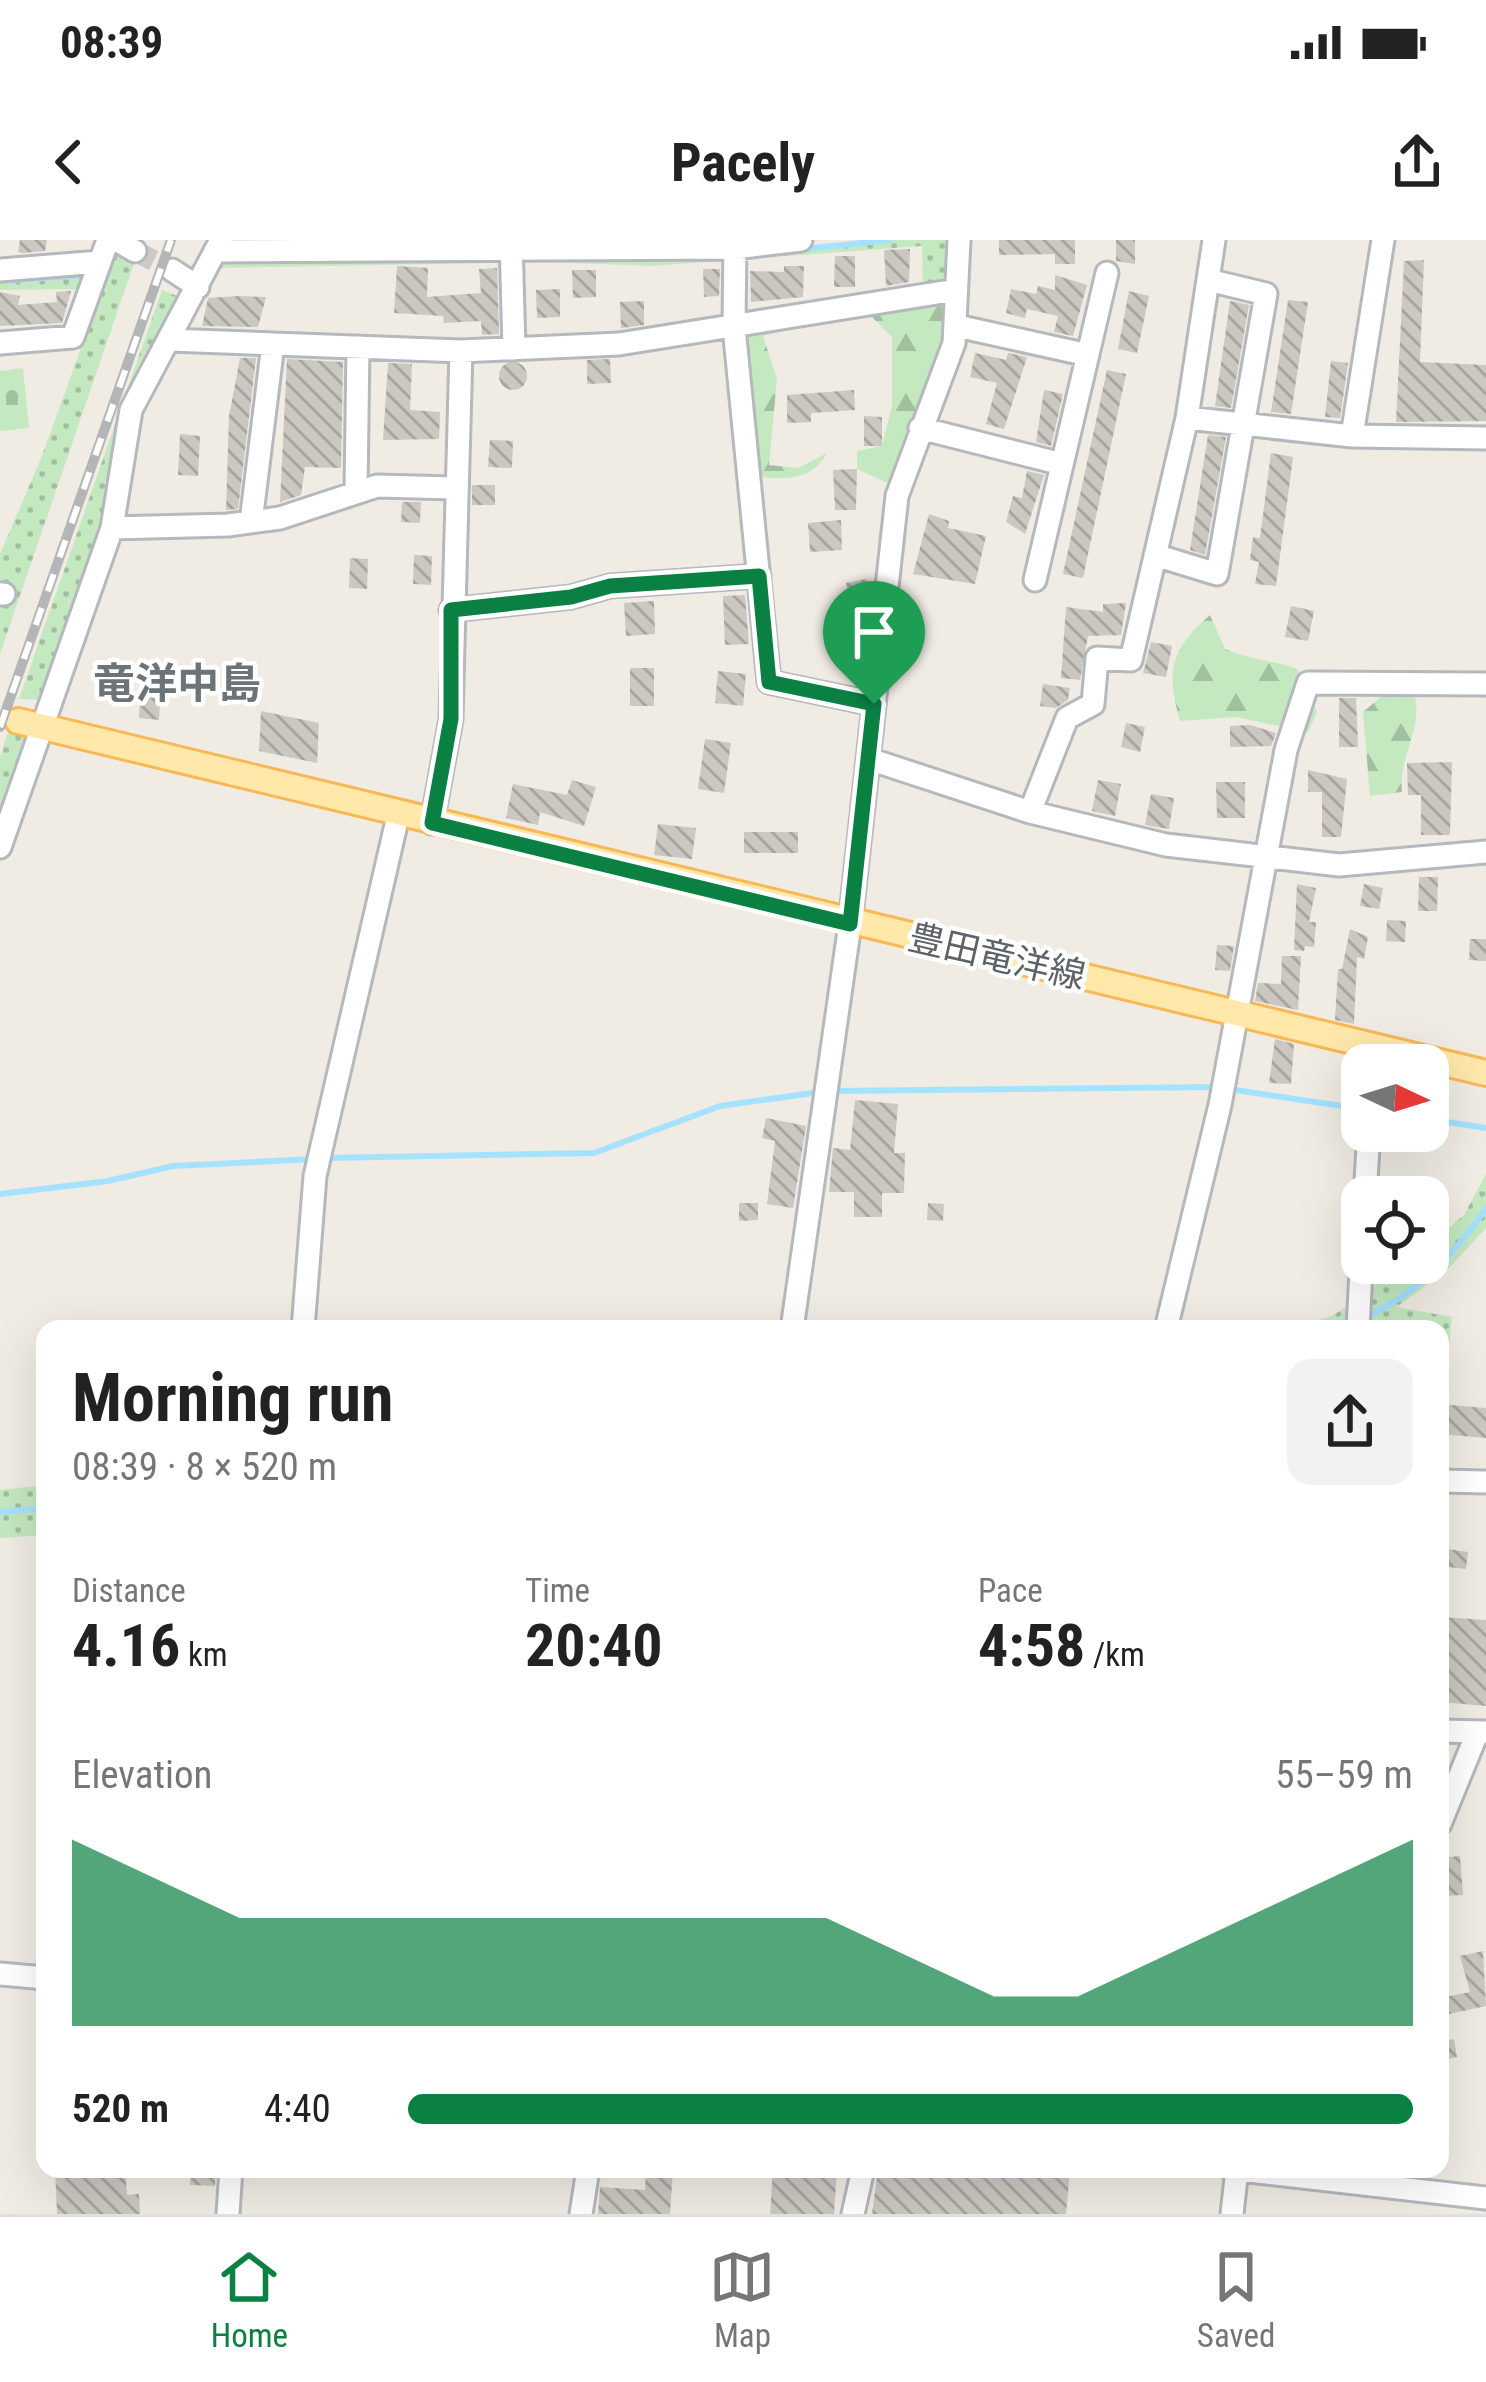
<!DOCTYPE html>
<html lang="en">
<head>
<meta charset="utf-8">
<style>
	:root { --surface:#fff; --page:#f2f2f2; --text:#222; --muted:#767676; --line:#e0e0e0; --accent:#0b8043 }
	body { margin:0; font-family:"Roboto Condensed","Noto Sans JP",sans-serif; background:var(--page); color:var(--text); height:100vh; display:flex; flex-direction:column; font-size:45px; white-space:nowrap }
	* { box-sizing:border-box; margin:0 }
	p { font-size:39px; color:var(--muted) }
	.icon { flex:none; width:66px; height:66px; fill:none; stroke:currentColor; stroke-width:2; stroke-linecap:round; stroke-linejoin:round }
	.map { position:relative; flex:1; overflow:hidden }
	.panel { position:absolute; left:36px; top:1080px; width:1413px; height:858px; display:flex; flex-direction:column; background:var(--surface); border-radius:24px; box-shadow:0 12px 48px #0002 }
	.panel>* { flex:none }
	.needle { width:78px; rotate:94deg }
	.tools { position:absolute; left:1341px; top:804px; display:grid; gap:24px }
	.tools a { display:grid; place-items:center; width:108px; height:108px; border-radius:24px; background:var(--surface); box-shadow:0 12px 48px #0002; font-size:60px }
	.pin { position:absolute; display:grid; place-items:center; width:102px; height:102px; color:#fff; margin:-123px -51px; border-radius:50% 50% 50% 0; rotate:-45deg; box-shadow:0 0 12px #0007 }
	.pin .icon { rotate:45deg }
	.round { display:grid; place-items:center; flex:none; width:126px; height:126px; border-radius:24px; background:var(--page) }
	.overview { display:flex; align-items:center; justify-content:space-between; height:204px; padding:0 36px }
	h1 { font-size:66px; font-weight:700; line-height:90px }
	.figures { display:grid; grid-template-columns:repeat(3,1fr); gap:18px; height:204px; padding:12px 36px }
	.figures div { display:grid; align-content:center }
	.figures b { font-size:60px; font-weight:700 }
	.figures small { font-size:33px; font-weight:400 }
	.figures p { font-size:33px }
	.chart { height:336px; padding:24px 36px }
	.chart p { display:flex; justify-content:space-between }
	.chart svg { width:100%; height:216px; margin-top:12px; fill:var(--accent); opacity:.7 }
	ul { padding:0 36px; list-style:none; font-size:39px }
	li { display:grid; grid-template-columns:192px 144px 1fr; align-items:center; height:90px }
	li i { height:30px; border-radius:15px; background:var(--accent) }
	.status { display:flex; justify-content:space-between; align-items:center; height:84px; padding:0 60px; background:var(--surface); direction:ltr }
	.status svg { height:33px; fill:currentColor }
	header { display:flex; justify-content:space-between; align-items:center; height:156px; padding:0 36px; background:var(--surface); font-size:54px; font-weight:700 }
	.menu { display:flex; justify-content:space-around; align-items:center; height:168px; border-top:3px solid var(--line); background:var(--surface); font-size:33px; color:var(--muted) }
	.menu a { display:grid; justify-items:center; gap:6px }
	.menu .on { color:var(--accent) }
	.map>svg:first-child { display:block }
	.grass { fill:url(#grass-dots) }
	.forest { fill:url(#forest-firs) }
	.cemetery { fill:url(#cemetery-stones) }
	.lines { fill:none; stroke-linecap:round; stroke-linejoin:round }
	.stream { stroke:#a5e2ff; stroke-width:6 }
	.building { fill:url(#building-back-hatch) }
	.minor-tunnel { stroke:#cbcac4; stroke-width:21; stroke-dasharray:21 10; stroke-linecap:butt }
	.minor-casing { stroke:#b5b8bc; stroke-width:27 }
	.major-casing { stroke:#f9b854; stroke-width:30 }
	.minor { stroke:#fff; stroke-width:21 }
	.major { stroke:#ffe8aa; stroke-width:24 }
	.rail-casing { stroke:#b4b5b6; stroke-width:10 }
	.rail { stroke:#fff; stroke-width:6; stroke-dasharray:18; stroke-linecap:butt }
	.route-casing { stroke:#fff; stroke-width:24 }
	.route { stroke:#0b8043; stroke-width:15 }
	.labels { text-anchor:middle; stroke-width:9; stroke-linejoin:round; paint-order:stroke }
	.street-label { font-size:36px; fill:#5c6266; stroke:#fff }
	.quarter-label { font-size:42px; font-weight:bold; fill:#6d7478; stroke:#fff }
</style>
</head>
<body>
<div class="status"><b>08:39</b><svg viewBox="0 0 49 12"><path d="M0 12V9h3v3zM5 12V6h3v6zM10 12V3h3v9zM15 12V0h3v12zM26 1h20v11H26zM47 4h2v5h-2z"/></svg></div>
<header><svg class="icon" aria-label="back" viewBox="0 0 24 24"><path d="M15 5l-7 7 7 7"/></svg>Pacely<svg class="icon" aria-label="share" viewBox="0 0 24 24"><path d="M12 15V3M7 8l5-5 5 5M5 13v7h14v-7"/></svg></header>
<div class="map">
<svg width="1486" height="1974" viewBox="0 0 1486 1974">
	<defs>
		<pattern id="grass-dots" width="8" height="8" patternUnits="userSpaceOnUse" patternTransform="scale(3)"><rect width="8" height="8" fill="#c4e8c0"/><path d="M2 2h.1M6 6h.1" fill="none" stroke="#a2bfa0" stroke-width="1.8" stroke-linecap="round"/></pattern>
		<pattern id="forest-firs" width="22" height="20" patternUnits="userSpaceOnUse" patternTransform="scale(3)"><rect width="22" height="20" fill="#c4e8c0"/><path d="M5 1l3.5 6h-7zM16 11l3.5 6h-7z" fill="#a2bfa0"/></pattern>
		<pattern id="cemetery-stones" width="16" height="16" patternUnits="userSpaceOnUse" patternTransform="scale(3)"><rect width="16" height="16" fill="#c4e8c0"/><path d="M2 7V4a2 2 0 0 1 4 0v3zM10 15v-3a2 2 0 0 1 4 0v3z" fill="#a2bfa0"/></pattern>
		<pattern id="building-back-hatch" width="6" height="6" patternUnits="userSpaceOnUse" patternTransform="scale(3)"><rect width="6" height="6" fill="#cbc7c1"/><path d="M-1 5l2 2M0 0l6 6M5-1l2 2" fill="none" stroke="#a8a5a1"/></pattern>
	</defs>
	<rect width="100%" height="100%" fill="#f0ece4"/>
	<path class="grass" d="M 120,0 L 142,0 L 0,414 L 0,314 L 42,216 Z
		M 871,0 L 950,0 L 946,42 L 923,51 L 922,6 L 651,26 L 548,22 L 213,28 L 221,11 L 751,13 Z
		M 91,27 L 84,49 L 0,50 L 0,32 Z
		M 162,50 L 190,61 L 133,168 L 112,288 L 50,460 L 19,459 Z
		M 10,485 L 38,493 L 0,607 L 0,517 Z
		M 1486,934 L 1486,988 L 1449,1028 L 1397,1067 L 1452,1077 L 1449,1107 L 1440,1106 L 1440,1089 L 1293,1089 L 1334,1075 L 1405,1023 L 1428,1023 L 1428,1006 L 1464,975 Z
		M 45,1245 L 45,1295 L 0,1298 L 0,1250 Z"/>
	<path class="forest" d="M 951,54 L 939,121 L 892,245 L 857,229 L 857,211 L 882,206 L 892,166 L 892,97 L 866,71 L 763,96 L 777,139 L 769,225 L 798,228 L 827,213 C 814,239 786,240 760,237 L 741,107 L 746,91 Z
		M 1210,375 L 1225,409 C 1250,420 1273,420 1298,429 L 1317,472 L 1308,492 L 1236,477 L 1180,481 C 1166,431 1170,410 1210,375 Z
		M 1413,450 C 1426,486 1398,515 1402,552 L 1370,556 L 1363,472 L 1382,456 Z"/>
	<path class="cemetery" d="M 23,128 L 29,188 L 0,191 L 0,131 Z"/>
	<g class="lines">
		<path class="stream" d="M 804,9 L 890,0
			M 0,41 L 87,35
			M 1229,849 L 1362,869
			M 834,851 L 1216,847
			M 1428,879 L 1486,888
			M 327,918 L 594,913 L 720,866 L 820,852
			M 0,954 L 108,941 L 173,926 L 314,919
			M 1366,1077 C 1418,1053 1453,1015 1486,969
			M 1339,1089 L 1354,1083
			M 0,1272 L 45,1268"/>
	</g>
	<path class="building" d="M 20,0 L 47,0 L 45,11 L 23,13 L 18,12 Z
		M 999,0 L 1075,0 L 1075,24 L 1055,24 L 1055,14 L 999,15 Z
		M 1116,0 L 1135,0 L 1135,24 L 1116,21 Z
		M 910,9 L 909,42 L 886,46 L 884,10 Z
		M 835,16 L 855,16 L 855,47 L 834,47 Z
		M 1424,20 L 1420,122 L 1486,125 L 1486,181 L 1396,182 L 1404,21 Z
		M 397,26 L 428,28 L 427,57 L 481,53 L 479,29 L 497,28 L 499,94 L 482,95 L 481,81 L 444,83 L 443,76 L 394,73 Z
		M 784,26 L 804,26 L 803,57 L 751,62 L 750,31 L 784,32 Z
		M 703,29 L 720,29 L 719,56 L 704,57 Z
		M 572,30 L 596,30 L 596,57 L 573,58 Z
		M 1055,35 L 1087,45 L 1073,96 L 1054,92 L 1058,76 L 1027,69 L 1025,78 L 1006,73 L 1011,49 L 1036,54 L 1038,46 L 1055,50 Z
		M 560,49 L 560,77 L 537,78 L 536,50 Z
		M 71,51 L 62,83 L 0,86 L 0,52 L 20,56 L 18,65 L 57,62 L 56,52 Z
		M 1129,51 L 1149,56 L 1137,113 L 1118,109 Z
		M 239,56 L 266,57 L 258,87 L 202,86 L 208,58 Z
		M 1288,60 L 1308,62 L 1291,174 L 1271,172 Z
		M 644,61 L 644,85 L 621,88 L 620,62 Z
		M 1230,61 L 1249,65 L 1231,168 L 1215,166 Z
		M 975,113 L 1006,120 L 1008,113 L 1027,117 L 1004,189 L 986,184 L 997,143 L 970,137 Z
		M 240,118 L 256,118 L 238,269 L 226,270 L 229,176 Z
		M 287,119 L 343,122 L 341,228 L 305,227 L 301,255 L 280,262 Z
		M 610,119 L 611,143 L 587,144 L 587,120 Z
		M 1331,121 L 1348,123 L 1340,178 L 1325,177 Z
		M499 136a14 14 0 1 1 28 0a14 14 0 1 1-28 0Z
		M 388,123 L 412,124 L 410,170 L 440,172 L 439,199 L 383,200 Z
		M 1107,130 L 1126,134 L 1083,338 L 1063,334 Z
		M 854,150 L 855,170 L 811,173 L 811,182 L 787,183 L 787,155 Z
		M 1044,150 L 1063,154 L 1051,206 L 1036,202 Z
		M 864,176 L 882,177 L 882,206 L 864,206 Z
		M 180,194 L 200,196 L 198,236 L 178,235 Z
		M 1208,195 L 1226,197 L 1205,315 L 1190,310 Z
		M 490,200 L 513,201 L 512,228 L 488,227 Z
		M 1271,213 L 1293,217 L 1276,346 L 1255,344 L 1259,322 L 1250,320 L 1253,297 L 1260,298 Z
		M 857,229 L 856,270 L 835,270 L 833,230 Z
		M 1027,231 L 1044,235 L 1025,294 L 1006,282 L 1013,256 L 1022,258 Z
		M 472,245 L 495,245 L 495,265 L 472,265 Z
		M 402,262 L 421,262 L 420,283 L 401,282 Z
		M 929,274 L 949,281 L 948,288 L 986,296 L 975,344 L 913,334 Z
		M 841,280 L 842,310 L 810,312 L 808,283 Z
		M 414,315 L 432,316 L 431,345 L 413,344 Z
		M 350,318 L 368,319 L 367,349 L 349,348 Z
		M 867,339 L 870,368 L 850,371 L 846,343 Z
		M 745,355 L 749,404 L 725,405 L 723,356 Z
		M 654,361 L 655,394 L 626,396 L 624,363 Z
		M 1126,363 L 1121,395 L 1088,396 L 1080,440 L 1061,438 L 1066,367 L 1103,372 L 1103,364 Z
		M 1291,366 L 1314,371 L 1308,401 L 1285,397 Z
		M 1151,402 L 1172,406 L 1166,437 L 1143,433 Z
		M 630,428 L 654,428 L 654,466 L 630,466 Z
		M 718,431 L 746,434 L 743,466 L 715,463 Z
		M 141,438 L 161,439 L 159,480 L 139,478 Z
		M 1043,444 L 1070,448 L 1068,460 L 1056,468 L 1040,466 Z
		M 1339,458 L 1356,458 L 1358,507 L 1339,507 Z
		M 261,471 L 319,483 L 317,523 L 259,511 Z
		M 1126,483 L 1145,487 L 1140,512 L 1121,507 Z
		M 1250,485 L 1276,493 L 1271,506 L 1230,507 L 1230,486 Z
		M 705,499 L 731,503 L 724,553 L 698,549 Z
		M 1452,522 L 1450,595 L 1421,595 L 1421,555 L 1408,555 L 1407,523 Z
		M 1308,530 L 1347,539 L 1341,597 L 1322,597 L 1322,552 L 1308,552 Z
		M 572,540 L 596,547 L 584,586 L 540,572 L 538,585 L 506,578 L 513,544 L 567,555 Z
		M 1098,540 L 1121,544 L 1115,576 L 1092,571 Z
		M 1216,542 L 1245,542 L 1245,578 L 1217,578 Z
		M 1151,554 L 1174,558 L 1169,589 L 1145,585 Z
		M 658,584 L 696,588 L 692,619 L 654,615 Z
		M 744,592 L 798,592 L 798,613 L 744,613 Z
		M 1419,637 L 1438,637 L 1437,671 L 1418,671 Z
		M 1297,644 L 1316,648 L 1309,682 L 1316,682 L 1314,707 L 1305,706 L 1304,711 L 1294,710 Z
		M 1364,644 L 1383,648 L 1379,669 L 1360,666 Z
		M 1387,680 L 1406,681 L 1405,702 L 1386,701 Z
		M 1350,689 L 1368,697 L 1364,719 L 1357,717 L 1354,784 L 1335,780 L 1338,729 L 1342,729 Z
		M 1470,699 L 1486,699 L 1486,721 L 1469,720 Z
		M 1217,705 L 1234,706 L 1230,731 L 1215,730 Z
		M 1282,716 L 1301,716 L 1298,770 L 1255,761 L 1258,743 L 1281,744 Z
		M 1275,799 L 1294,804 L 1291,844 L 1269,843 Z
		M 855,860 L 898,864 L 894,913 L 905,913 L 904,953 L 882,953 L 882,977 L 854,977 L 854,952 L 829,952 L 833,908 L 850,910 Z
		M 766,878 L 806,886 L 793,968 L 767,964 L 775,901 L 762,898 Z
		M 739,963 L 758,963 L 758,980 L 739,981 Z
		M 928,963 L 944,964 L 943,981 L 927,980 Z
		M 1440,1164 L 1486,1168 L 1486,1198 L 1440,1194 Z
		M 1440,1308 L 1468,1312 L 1466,1329 L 1440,1326 Z
		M 1440,1377 L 1486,1380 L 1486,1466 L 1440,1462 Z
		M 1460,1616 L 1463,1655 L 1442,1656 L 1440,1618 Z
		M 1483,1711 L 1486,1766 L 1440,1776 L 1440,1758 L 1470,1752 L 1460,1716 Z
		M 1454,1799 L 1457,1817 L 1440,1821 L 1440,1802 Z
		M 55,1929 L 125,1929 L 127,1955 L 139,1954 L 140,1974 L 57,1974 Z
		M 191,1929 L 216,1929 L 215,1946 L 190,1945 Z
		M 646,1929 L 673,1929 L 670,1974 L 598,1974 L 600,1947 L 645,1950 Z
		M 773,1929 L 837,1929 L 834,1974 L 770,1974 Z
		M 878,1929 L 1070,1931 L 1066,1974 L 872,1974 Z"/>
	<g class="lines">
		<path class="minor-tunnel" d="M 135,11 L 172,30"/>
		<g class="minor-casing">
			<path id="minor" d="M 116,0 L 135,11
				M 511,0 L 514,109
				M 735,0 L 734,87 L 769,442 L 874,464
				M 216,11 L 735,8 L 801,0
				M 0,30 L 100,22
				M 172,30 L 198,47
				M 957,86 L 1088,115
				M 170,100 L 461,111 L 619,104 L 956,50
				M 0,103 L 73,97 L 108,0
				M 1187,178 L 1352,196 L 1486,198
				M 920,188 L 1062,224
				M 1352,196 L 1383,0
				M 356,250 L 358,107
				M 251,282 L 273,104
				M 112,288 L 228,285 L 280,278 L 377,246 L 454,248
				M 1155,315 L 1217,334 L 1266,54 L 1208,40
				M 1035,340 L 1107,33
				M 0,354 L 4,354
				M 451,370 L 571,357 L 610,346 L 759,336
				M 869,519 L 1030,572 L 1166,605 L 1339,625 L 1486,612
				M 1030,572 L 1067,478 L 1093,464 L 1097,418 L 1131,420 L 1187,178 L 1214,0
				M 432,583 L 451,479 L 461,111
				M 0,607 L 112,288 L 131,170 L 221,0
				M 1365,957 L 1369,891
				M 303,1089 L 315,936 L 398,576
				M 792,1089 L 850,684 L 897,256 L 954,103 L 959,0
				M 1166,1089 L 1220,865 L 1286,510 L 1308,443 L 1486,444
				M 1358,1089 L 1362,1011
				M 1440,1241 L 1486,1242
				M 1440,1491 L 1485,1492
				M 1440,1584 L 1476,1496
				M 0,1734 L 45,1738
				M 1231,1929 L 1486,1958
				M 228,1974 L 231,1929
				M 581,1974 L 588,1929
				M 853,1974 L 863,1929
				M 1232,1974 L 1237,1929"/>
		</g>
		<g class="major-casing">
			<path id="major" d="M 18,481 L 1486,833"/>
		</g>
		<use href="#minor" class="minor"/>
		<use href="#major" class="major"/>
		<g class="rail-casing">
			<path id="rail" d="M 0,487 L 171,0"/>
		</g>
		<use href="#rail" class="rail"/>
	</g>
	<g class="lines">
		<g class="route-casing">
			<path id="route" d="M 759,336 L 769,442 L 874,464 L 850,684 L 432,583 L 451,479 L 451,370 L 571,357 L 610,346 Z"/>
		</g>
		<use href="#route" class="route"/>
	</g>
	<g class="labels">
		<g class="street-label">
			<text transform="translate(997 716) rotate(13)" y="13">豊田竜洋線</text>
		</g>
		<g class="quarter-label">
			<text x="177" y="458">竜洋中島</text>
		</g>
	</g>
</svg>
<div class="tools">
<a><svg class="needle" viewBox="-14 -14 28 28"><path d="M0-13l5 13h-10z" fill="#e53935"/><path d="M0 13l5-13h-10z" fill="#767676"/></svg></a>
<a><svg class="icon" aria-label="locate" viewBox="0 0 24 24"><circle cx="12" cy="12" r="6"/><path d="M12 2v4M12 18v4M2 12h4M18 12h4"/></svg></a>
</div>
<div class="pin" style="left:874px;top:464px;background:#1e9e55"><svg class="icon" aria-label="arrive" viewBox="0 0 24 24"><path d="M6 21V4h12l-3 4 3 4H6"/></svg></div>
<section class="panel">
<div class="overview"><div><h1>Morning run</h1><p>08:39 · 8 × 520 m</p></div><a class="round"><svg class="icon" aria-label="share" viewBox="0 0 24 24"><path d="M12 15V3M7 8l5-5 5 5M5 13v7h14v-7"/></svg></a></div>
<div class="figures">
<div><p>Distance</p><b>4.16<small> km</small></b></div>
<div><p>Time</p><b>20:40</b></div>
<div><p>Pace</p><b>4:58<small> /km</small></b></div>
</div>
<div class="chart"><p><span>Elevation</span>55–59 m</p>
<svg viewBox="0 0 160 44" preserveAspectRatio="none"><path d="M0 44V6L10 14L20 22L30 22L40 22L50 22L60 22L70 22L80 22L90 22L100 30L110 38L120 38L130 30L140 22L150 14L160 6V44z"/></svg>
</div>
<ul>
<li><b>520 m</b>4:40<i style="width:100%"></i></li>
</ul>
</section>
</div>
<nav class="menu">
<a class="on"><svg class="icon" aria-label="home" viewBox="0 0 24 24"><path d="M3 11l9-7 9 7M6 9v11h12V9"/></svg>Home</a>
<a><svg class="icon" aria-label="map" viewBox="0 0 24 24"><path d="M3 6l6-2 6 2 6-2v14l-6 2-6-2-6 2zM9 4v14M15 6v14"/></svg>Map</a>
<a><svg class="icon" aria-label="saved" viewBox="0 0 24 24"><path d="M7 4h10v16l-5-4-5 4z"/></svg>Saved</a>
</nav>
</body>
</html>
